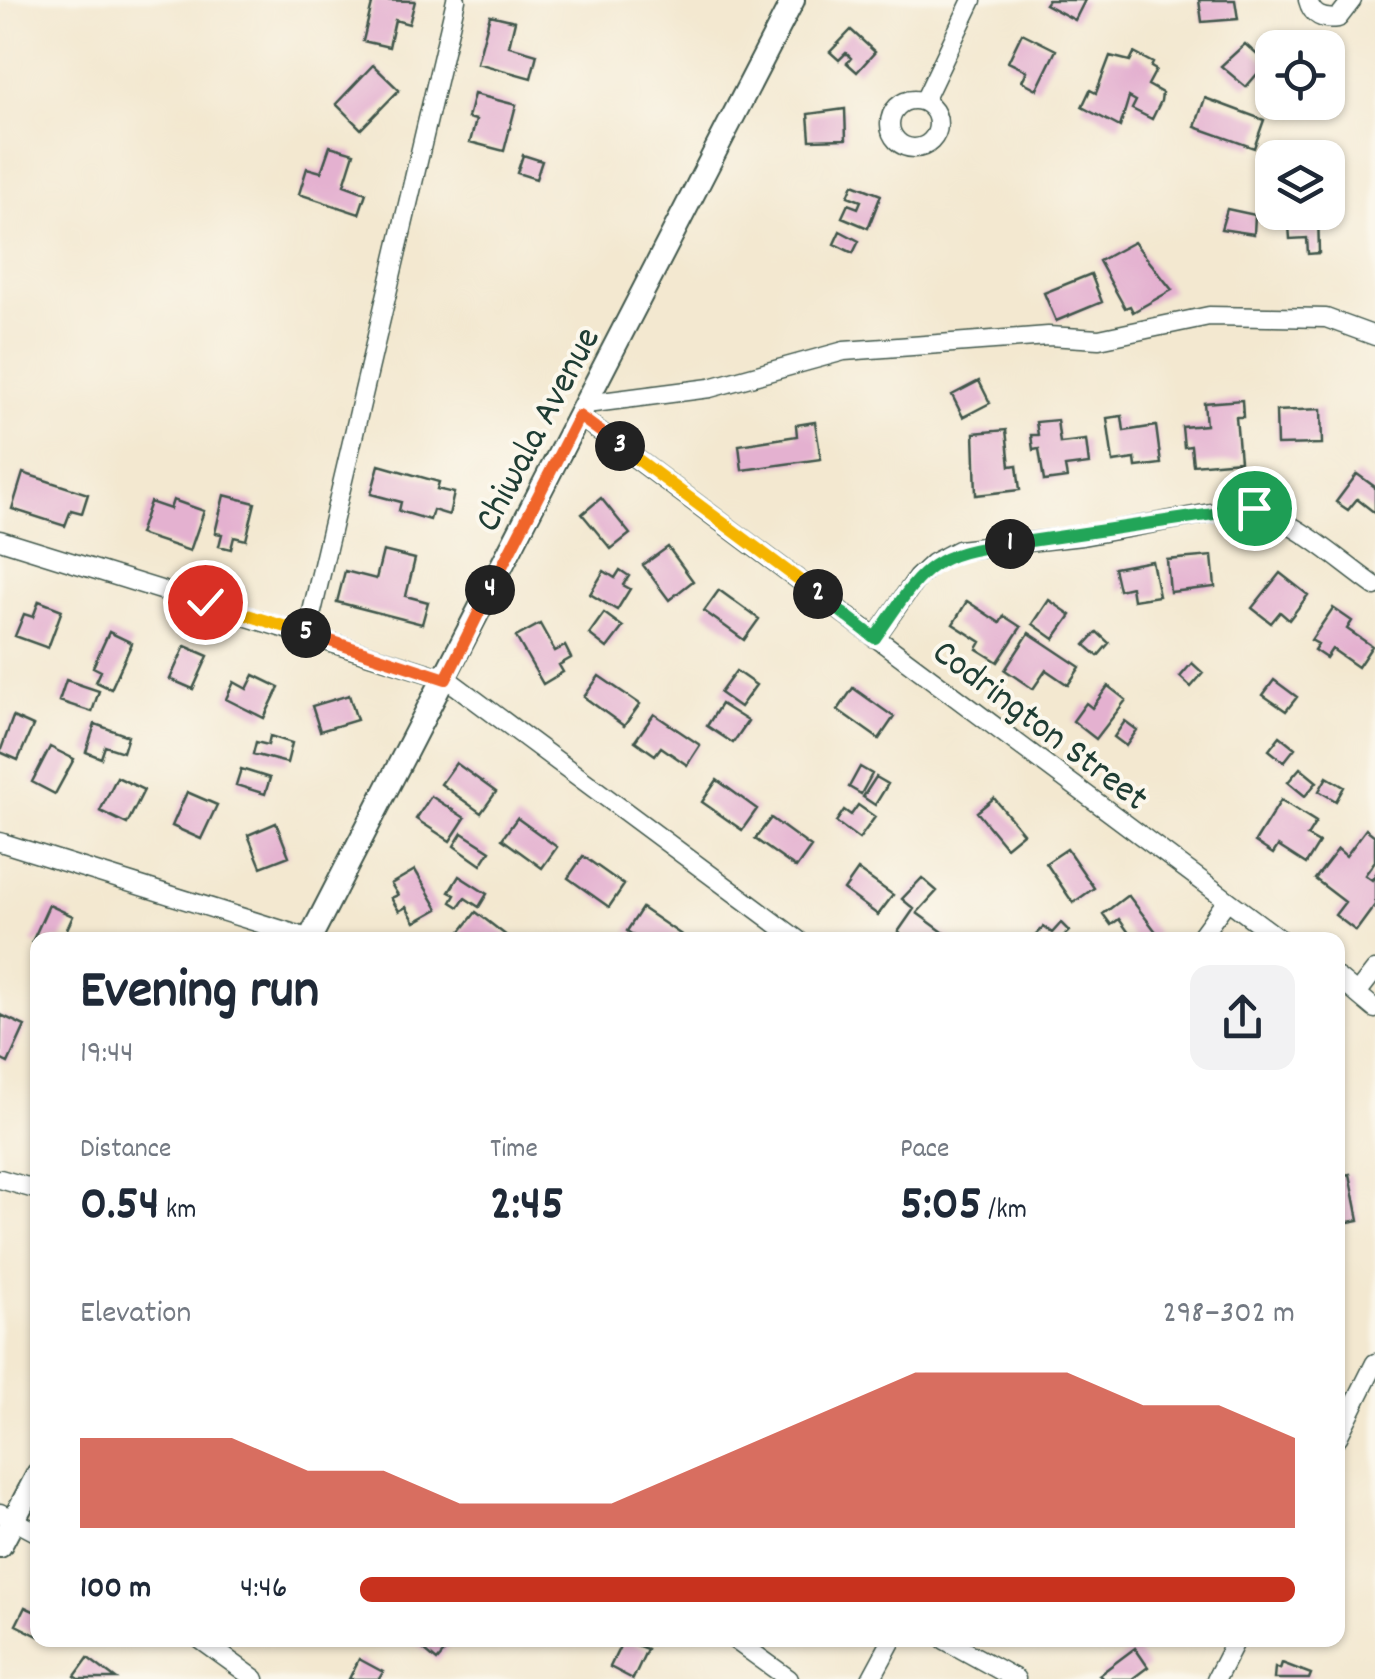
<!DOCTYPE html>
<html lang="en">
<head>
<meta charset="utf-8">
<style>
	:root { --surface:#fff; --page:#f2f2f3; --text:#1f2937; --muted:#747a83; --accent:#c8321e }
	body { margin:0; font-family:Dekko,sans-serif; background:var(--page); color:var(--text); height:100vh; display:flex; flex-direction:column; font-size:38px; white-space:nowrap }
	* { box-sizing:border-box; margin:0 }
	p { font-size:32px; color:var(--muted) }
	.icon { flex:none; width:55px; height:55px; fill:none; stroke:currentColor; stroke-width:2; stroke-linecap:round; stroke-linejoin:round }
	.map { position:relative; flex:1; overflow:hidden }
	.details { position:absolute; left:30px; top:932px; width:1315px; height:715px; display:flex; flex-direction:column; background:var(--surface); border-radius:20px; box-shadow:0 2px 8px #0004 }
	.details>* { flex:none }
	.tools { position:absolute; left:1255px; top:30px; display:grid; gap:20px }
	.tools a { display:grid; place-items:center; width:90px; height:90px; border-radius:20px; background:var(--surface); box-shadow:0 2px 8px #0004; font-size:50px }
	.pin { position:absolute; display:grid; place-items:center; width:85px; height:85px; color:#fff; margin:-42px; border:5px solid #fff; border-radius:50%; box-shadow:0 2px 10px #0007 }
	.km { position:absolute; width:50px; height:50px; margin:-25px; border-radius:50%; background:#222; color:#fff; font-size:28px; line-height:50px; text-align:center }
	.round { display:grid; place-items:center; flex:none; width:105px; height:105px; border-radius:20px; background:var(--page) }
	.headline { display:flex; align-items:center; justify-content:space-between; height:170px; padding:0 50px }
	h1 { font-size:55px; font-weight:700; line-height:75px }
	.metrics { display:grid; grid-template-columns:repeat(3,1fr); gap:15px; height:170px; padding:10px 50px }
	.metrics div { display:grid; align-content:center }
	.metrics b { font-size:50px; font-weight:700 }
	.metrics small { font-size:28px; font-weight:400 }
	.metrics p { font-size:28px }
	.chart { height:280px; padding:20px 50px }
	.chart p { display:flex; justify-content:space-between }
	.chart svg { width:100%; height:180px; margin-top:10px; fill:var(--accent); opacity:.7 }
	ul { padding:0 50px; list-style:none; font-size:32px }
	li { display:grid; grid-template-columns:160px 120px 1fr; align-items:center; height:75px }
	li i { height:25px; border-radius:12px; background:var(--accent) }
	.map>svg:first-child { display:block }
	.building { fill:#e4b1d0 }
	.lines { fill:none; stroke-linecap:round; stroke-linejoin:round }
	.minor-casing { stroke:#3f574b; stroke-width:21 }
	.major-casing { stroke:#3f574b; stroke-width:26 }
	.minor { stroke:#fff; stroke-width:18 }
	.major { stroke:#fff; stroke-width:22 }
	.split-1-casing { stroke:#fff; stroke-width:20 }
	.split-2-casing { stroke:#fff; stroke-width:20 }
	.split-3-casing { stroke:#fff; stroke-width:20 }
	.split-4-casing { stroke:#fff; stroke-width:20 }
	.split-5-casing { stroke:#fff; stroke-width:20 }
	.split-6-casing { stroke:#fff; stroke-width:20 }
	.split-1 { stroke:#22a559; stroke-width:12 }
	.split-2 { stroke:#22a559; stroke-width:12 }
	.split-3 { stroke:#f5b400; stroke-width:12 }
	.split-4 { stroke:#f0652b; stroke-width:12 }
	.split-5 { stroke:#f0652b; stroke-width:12 }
	.split-6 { stroke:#f5b400; stroke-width:12 }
	.labels { text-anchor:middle; stroke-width:8; stroke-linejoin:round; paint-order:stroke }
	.street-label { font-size:38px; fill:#1f3d34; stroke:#fbf7ec }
</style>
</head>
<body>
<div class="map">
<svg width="1375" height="1679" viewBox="0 0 1375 1679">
	<rect width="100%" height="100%" fill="#fbf7ec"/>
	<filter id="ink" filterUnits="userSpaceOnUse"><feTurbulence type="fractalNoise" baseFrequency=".01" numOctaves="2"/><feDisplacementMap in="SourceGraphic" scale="20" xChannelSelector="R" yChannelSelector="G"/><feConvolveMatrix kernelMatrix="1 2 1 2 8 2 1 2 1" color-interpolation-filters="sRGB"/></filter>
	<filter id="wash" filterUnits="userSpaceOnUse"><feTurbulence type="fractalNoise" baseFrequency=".0048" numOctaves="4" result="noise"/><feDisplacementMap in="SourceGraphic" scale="40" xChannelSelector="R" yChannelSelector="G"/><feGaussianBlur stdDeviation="2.25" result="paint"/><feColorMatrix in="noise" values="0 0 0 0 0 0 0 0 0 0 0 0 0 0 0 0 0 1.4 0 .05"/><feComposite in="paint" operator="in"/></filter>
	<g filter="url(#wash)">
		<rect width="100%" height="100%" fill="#f3e8d0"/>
		<g id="blocks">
			<path class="building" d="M 373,0 L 415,1 L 409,24 L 395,20 L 389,47 L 363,41 Z
				M 1048,0 L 1085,0 L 1075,20 L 1045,4 Z
				M 1199,0 L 1235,0 L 1238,19 L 1202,22 Z
				M 490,15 L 515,21 L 509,46 L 537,54 L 531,78 L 477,63 Z
				M 851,30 L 875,52 L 857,72 L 847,63 L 851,58 L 846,53 L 839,60 L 830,52 Z
				M 1022,33 L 1056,50 L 1037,89 L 1022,81 L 1027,71 L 1008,62 Z
				M 1245,44 L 1272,68 L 1265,78 L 1258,73 L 1246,87 L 1221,66 Z
				M 1134,53 L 1153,63 L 1151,67 L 1156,70 L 1148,85 L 1162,93 L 1161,101 L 1152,119 L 1132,109 L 1136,101 L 1129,97 L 1120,127 L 1082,107 L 1090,90 L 1096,93 L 1110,56 L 1130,61 Z
				M 373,65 L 399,90 L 361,129 L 336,104 Z
				M 474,94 L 516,105 L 504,151 L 470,142 L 476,120 L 468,118 Z
				M 1205,98 L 1264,120 L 1254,148 L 1195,127 Z
				M 845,109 L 846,139 L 810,140 L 808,114 Z
				M 330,146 L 354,153 L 344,185 L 366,193 L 359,214 L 299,194 L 307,168 L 321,172 Z
				M 523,155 L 542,161 L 536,179 L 517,173 Z
				M 853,184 L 881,195 L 868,228 L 842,217 L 848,204 L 858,208 L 861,201 L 848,196 Z
				M 1227,209 L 1255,215 L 1254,234 L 1221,229 Z
				M 1282,212 L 1318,212 L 1319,253 L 1308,254 L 1307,238 L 1290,239 L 1289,225 L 1282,225 Z
				M 840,231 L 859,241 L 853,253 L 834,244 Z
				M 1134,242 L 1172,290 L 1133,312 L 1130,306 L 1125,308 L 1099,261 Z
				M 1091,274 L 1102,302 L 1056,321 L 1044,293 Z
				M 979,381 L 990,403 L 963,417 L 952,395 Z
				M 1242,400 L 1243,417 L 1236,417 L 1240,461 L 1193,465 L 1191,446 L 1184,447 L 1182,427 L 1206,425 L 1204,403 Z
				M 1321,409 L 1322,444 L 1277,445 L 1276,411 Z
				M 1122,416 L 1124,431 L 1156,426 L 1161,464 L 1136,467 L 1135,459 L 1113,462 L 1107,418 Z
				M 1057,420 L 1060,443 L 1086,440 L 1089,464 L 1065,467 L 1067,478 L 1044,481 L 1039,449 L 1033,450 L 1031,435 L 1038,435 L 1036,422 Z
				M 815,422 L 821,459 L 742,470 L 739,445 L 797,436 L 796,425 Z
				M 1006,430 L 1010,466 L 1017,465 L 1020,490 L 976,495 L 974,433 Z
				M 379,465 L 439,482 L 437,489 L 454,493 L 449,515 L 433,510 L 430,520 L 399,511 L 401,502 L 371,494 Z
				M 23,473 L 88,494 L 82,513 L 71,510 L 65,526 L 12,509 Z
				M 1357,474 L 1375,487 L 1375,513 L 1357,499 L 1348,510 L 1336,502 Z
				M 224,495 L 255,503 L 246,540 L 234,537 L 231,549 L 219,546 L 222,534 L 215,533 Z
				M 601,498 L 630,534 L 611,549 L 582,514 Z
				M 173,500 L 204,511 L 190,551 L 139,534 L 150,502 L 170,509 Z
				M 668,547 L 693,581 L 669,600 L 643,565 Z
				M 383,551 L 415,559 L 406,596 L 428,602 L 422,624 L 337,602 L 345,571 L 376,579 Z
				M 1212,556 L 1215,587 L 1170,592 L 1167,560 Z
				M 1152,561 L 1159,596 L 1133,600 L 1131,587 L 1119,590 L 1114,568 Z
				M 620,570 L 629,576 L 623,585 L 630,589 L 617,610 L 590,594 L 604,571 L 615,578 Z
				M 1280,573 L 1308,595 L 1289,620 L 1280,612 L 1271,623 L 1252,608 Z
				M 719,590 L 759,619 L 744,640 L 704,611 Z
				M 1049,600 L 1071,615 L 1054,639 L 1033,624 Z
				M 39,601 L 62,610 L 48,648 L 15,636 L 24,614 L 33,617 Z
				M 967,601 L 1000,623 L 1004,616 L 1021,627 L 998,662 L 977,649 L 981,642 L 953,624 Z
				M 1333,608 L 1352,621 L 1347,629 L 1372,646 L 1358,667 L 1332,649 L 1326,658 L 1314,650 L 1318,644 L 1311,640 Z
				M 604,613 L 623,627 L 607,648 L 589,634 Z
				M 540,624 L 555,651 L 565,646 L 571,658 L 559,665 L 563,672 L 543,684 L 516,637 Z
				M 109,632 L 132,643 L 111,689 L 96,682 L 101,671 L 93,667 Z
				M 1097,632 L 1109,643 L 1098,656 L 1085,645 Z
				M 1029,633 L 1080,667 L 1068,685 L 1046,670 L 1033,689 L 1005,670 Z
				M 185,646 L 208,656 L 193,689 L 170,679 Z
				M 1192,663 L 1203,673 L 1191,687 L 1180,677 Z
				M 736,671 L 756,685 L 740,707 L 720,693 Z
				M 254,675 L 279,687 L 264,718 L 226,699 L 234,682 L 247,689 Z
				M 599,676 L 640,704 L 624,726 L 584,697 Z
				M 66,680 L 99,691 L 92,712 L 59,701 Z
				M 1274,680 L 1297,697 L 1286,711 L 1263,695 Z
				M 1108,686 L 1126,700 L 1096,739 L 1073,721 L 1086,703 L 1092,708 Z
				M 853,688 L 894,717 L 879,739 L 838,710 Z
				M 349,695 L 357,720 L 320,731 L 312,706 Z
				M 721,704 L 748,721 L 733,743 L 707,726 Z
				M 654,714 L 700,745 L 687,765 L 661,747 L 655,755 L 635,741 Z
				M 13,717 L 33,726 L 18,760 L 0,752 Z
				M 1125,721 L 1137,730 L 1126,746 L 1114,737 Z
				M 95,724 L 128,736 L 123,752 L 105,746 L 101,758 L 86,752 Z
				M 270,736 L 292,743 L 287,763 L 253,754 L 256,742 L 268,745 Z
				M 1280,736 L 1295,748 L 1284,762 L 1269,750 Z
				M 50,747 L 74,759 L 55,794 L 32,782 Z
				M 456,763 L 496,792 L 481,813 L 441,784 Z
				M 860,767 L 872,774 L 861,794 L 849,787 Z
				M 1300,768 L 1317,782 L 1305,796 L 1288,782 Z
				M 241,769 L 270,778 L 265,794 L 236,785 Z
				M 117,777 L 144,790 L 127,824 L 100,811 Z
				M 876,777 L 888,784 L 875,805 L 863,797 Z
				M 1327,777 L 1344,787 L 1336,801 L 1319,791 Z
				M 717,780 L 757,809 L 742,830 L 702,802 Z
				M 187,792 L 217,805 L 201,839 L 172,826 Z
				M 431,796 L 465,818 L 450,841 L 416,819 Z
				M 994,798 L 1023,833 L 1006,847 L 977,812 Z
				M 1281,800 L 1316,822 L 1307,836 L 1319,843 L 1306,864 L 1278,846 L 1273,854 L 1255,842 Z
				M 858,805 L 875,817 L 859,839 L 836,822 L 844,810 L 851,815 Z
				M 517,818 L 557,847 L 542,868 L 502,839 Z
				M 771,818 L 811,847 L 796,868 L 755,839 Z
				M 276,823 L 289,856 L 261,867 L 248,835 Z
				M 1366,829 L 1375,836 L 1375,861 L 1365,875 L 1372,880 L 1375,875 L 1375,905 L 1356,931 L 1335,915 L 1345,902 L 1315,879 L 1338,849 L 1346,856 Z
				M 462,833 L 490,851 L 481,865 L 454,846 Z
				M 1067,849 L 1094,888 L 1073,903 L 1046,863 Z
				M 583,856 L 624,885 L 609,907 L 568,878 Z
				M 415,870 L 438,909 L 415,922 L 406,907 L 399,911 L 391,898 L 398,895 L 391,884 Z
				M 858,870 L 893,895 L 878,915 L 844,890 Z
				M 459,876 L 487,894 L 479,907 L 465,898 L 459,907 L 451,902 L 455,895 L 449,892 Z
				M 922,878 L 937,891 L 917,913 L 954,940 L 910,940 L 898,932 L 914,909 L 902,899 Z
				M 1128,895 L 1157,933 L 1148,940 L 1134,940 L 1119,919 L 1111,925 L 1103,914 Z
				M 49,905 L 73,916 L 62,940 L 38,940 L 38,945 L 32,942 Z
				M 642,908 L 683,936 L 680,940 L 640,940 L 627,931 Z
				M 476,912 L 512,940 L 454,940 Z
				M 1061,923 L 1069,931 L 1060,940 L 1033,938 L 1044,927 L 1052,933 Z
				M 1,1015 L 25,1026 L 8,1063 L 0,1059 Z
				M 1350,1174 L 1359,1220 L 1338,1224 L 1338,1176 Z
				M 25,1607 L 38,1613 L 38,1636 L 16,1625 Z
				M 412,1640 L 441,1640 L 449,1647 L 437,1661 Z
				M 623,1640 L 647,1649 L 633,1679 L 610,1667 Z
				M 1135,1648 L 1148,1667 L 1132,1679 L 1103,1679 L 1099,1675 Z
				M 88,1658 L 116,1679 L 79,1679 L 75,1676 Z
				M 359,1659 L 383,1672 L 379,1679 L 349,1679 Z
				M 1282,1663 L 1311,1674 L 1309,1679 L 1274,1679 L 1275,1667 L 1280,1669 Z"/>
		</g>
	</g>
	<g filter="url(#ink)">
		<use href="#blocks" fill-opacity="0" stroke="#3f574b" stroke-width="2.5"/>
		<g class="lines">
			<g class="minor-casing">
				<path id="minor" d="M 1308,0 C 1312,16 1323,20 1338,18 L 1352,0
					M890 124a24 24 0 1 1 48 0a24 24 0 1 1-48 0Z
					M 924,101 L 972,0
					M 586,404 L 710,388 L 844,351 L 1048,336 L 1099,339 L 1209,316 L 1326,318 L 1375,336
					M 579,416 L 1281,940
					M 0,540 L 447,679 L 798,940
					M 307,633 L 456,0
					M 875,638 L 917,578 L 933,563 L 958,550 L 1082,536 L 1233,509 C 1285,508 1334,558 1375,586
					M 0,842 L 314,940
					M 1198,940 L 1226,902
					M 1338,978 L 1375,1009
					M 1358,992 L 1375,970
					M 0,1179 L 38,1190
					M 1338,1437 L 1375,1363
					M 0,1513 L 38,1533
					M 201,1640 L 255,1679
					M 735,1640 L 789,1679
					M 945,1640 L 1016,1679
					M 871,1679 L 892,1640
					M 1216,1679 L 1236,1640"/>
			</g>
			<g class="major-casing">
				<path id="major" d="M 309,940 L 793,0
					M 0,1546 L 38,1474"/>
			</g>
			<use href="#minor" class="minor"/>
			<use href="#major" class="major"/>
		</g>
	</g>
	<g class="lines" filter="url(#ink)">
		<g class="split-1-casing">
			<path id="split-1" d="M 1010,544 L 1254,508"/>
		</g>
		<g class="split-2-casing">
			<path id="split-2" d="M 818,594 L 875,638 C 922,571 925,554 1010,544"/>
		</g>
		<g class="split-3-casing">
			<path id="split-3" d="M 620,446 L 818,594"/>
		</g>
		<g class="split-4-casing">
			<path id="split-4" d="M 490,590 L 579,416 L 620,446"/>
		</g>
		<g class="split-5-casing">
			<path id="split-5" d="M 306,633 L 446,679 L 490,590"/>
		</g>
		<g class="split-6-casing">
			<path id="split-6" d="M 205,602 L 306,633"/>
		</g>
		<use href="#split-1" class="split-1"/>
		<use href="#split-2" class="split-2"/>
		<use href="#split-3" class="split-3"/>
		<use href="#split-4" class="split-4"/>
		<use href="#split-5" class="split-5"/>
		<use href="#split-6" class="split-6"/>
	</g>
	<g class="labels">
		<g class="street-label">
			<text transform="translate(535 428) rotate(-62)" y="13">Chiwala Avenue</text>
			<text transform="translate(1042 723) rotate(37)" y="13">Codrington Street</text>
		</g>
	</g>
</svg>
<div class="tools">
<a><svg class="icon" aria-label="locate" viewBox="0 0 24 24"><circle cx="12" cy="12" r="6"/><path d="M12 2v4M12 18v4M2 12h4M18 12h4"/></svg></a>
<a><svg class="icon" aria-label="layers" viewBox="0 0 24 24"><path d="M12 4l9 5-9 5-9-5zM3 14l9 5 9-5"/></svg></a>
</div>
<div class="pin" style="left:1254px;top:508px;background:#1e9e55"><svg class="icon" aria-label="arrive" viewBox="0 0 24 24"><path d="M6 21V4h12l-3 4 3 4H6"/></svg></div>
<div class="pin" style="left:205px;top:602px;background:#d93025"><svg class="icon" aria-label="check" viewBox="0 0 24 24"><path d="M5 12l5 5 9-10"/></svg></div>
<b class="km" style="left:1010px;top:544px">1</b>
<b class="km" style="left:818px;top:594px">2</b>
<b class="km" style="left:620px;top:446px">3</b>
<b class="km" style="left:490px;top:590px">4</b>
<b class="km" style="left:306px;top:633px">5</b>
<section class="details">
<div class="headline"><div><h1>Evening run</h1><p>19:44</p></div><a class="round"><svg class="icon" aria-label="share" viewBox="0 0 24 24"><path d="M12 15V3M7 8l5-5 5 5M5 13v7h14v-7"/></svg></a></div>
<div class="metrics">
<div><p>Distance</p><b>0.54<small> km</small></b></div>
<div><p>Time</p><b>2:45</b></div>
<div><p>Pace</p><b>5:05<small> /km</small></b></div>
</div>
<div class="chart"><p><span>Elevation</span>298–302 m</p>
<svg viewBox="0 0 160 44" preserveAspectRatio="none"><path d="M0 44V22L10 22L20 22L30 30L40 30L50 38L60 38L70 38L80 30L90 22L100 14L110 6L120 6L130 6L140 14L150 14L160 22V44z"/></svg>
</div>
<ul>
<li><b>100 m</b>4:46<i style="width:100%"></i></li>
</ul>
</section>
</div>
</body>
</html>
